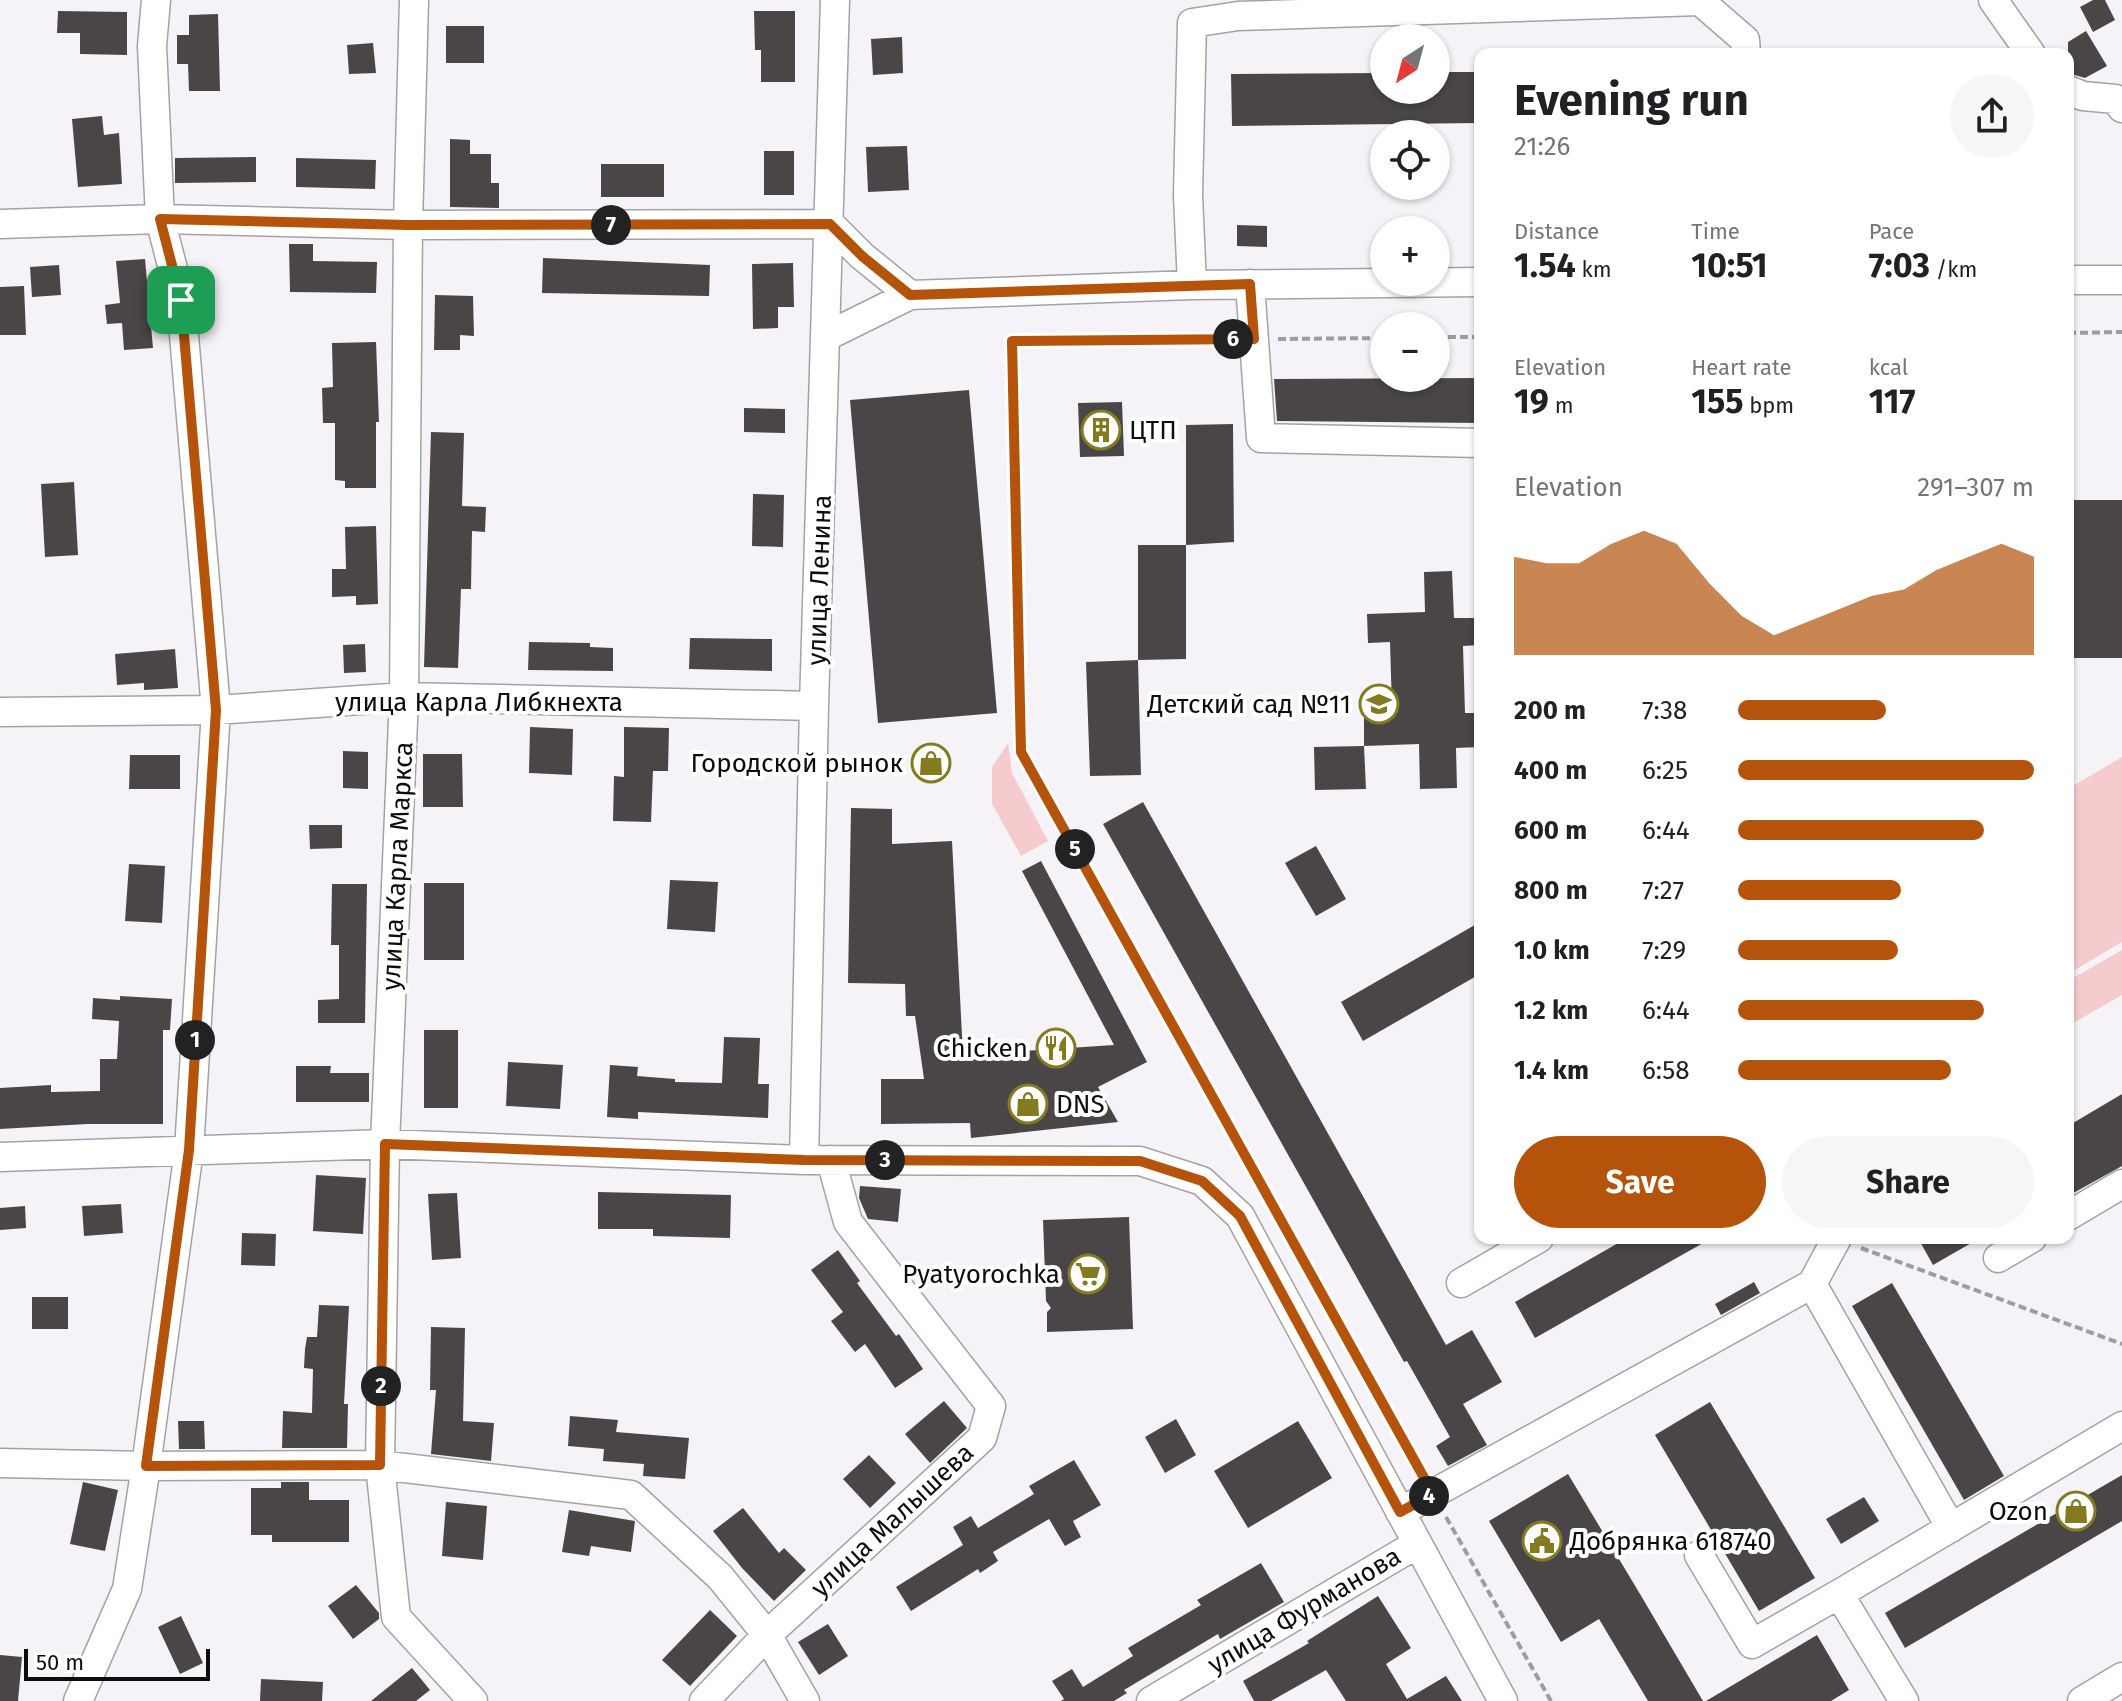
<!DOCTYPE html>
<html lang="en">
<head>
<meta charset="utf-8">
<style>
	:root { --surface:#fff; --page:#f6f6f6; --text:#202124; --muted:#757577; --accent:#b45309 }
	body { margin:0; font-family:"Fira Sans",sans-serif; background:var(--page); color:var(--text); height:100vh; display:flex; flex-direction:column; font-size:30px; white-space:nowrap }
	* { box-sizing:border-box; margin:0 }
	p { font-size:26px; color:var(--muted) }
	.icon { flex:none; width:44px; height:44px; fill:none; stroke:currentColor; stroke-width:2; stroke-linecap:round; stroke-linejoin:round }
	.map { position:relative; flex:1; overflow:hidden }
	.details { position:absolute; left:1474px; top:48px; width:600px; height:1196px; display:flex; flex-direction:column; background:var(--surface); border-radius:16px; box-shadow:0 2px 6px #0004 }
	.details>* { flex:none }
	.needle { width:52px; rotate:216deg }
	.buttons { position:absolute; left:1370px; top:24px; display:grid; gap:16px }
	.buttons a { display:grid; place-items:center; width:80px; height:80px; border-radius:50%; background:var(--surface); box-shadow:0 2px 6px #0004; font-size:40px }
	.scale { position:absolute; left:24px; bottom:20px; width:186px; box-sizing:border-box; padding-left:8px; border:4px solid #0e0d0e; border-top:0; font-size:22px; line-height:28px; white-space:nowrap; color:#0e0d0e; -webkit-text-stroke:6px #fff; paint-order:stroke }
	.pin { position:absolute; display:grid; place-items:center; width:68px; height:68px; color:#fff; margin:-34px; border-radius:16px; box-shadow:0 4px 12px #0006 }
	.km { position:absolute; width:40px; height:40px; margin:-20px; border-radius:50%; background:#222; color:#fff; font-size:22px; line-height:40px; text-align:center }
	.round { display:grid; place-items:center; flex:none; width:84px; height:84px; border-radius:42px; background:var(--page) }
	.overview { display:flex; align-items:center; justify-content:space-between; height:136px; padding:0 40px }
	h1 { font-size:44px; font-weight:700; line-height:60px }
	.metrics { display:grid; grid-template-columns:repeat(3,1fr); gap:12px; height:136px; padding:8px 40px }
	.metrics div { display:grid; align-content:center }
	.metrics b { font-size:34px; font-weight:700 }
	.metrics small { font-size:22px; font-weight:400 }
	.metrics p { font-size:22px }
	.chart { height:224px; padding:16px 40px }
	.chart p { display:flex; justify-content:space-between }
	.chart svg { width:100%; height:144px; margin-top:8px; fill:var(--accent); opacity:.7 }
	.action { display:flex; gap:16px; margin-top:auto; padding:16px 40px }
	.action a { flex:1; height:92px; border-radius:48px; background:var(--accent); color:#fff; font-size:32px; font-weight:700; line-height:92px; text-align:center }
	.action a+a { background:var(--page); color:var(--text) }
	ul { padding:0 40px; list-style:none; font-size:26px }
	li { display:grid; grid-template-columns:128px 96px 1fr; align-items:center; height:60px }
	li i { height:20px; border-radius:10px; background:var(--accent) }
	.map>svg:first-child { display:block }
	.grass { fill:#f6cbcd }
	.building { fill:#4a4648 }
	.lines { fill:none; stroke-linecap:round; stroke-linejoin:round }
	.minor-casing { stroke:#a5a2a6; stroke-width:31 }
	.path { stroke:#9e9ca0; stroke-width:4; stroke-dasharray:8 4; stroke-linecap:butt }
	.minor { stroke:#fff; stroke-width:28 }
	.route-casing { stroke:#fff; stroke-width:16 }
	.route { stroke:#b45309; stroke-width:10 }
	.labels { text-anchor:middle; stroke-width:8; stroke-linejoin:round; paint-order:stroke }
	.poi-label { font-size:26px; fill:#0e0d0e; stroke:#fff; text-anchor:end }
	.street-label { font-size:26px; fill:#0e0d0e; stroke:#fff }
</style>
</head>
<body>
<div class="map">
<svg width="2122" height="1701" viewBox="0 0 2122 1701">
	<rect width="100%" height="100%" fill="#f6f3f8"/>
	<path class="grass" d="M 1008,743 L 1012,773 L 1048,841 L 1021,856 L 992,804 L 992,767 Z
		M 2122,757 L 2122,942 L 2068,974 L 2068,789 Z
		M 2122,950 L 2122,995 L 2068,1026 L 2068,981 Z"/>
	<path class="building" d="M 2093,0 L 2105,0 L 2115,20 L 2093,32 L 2080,7 Z
		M 58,11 L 127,12 L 127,55 L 80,54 L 80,33 L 57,33 Z
		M 754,11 L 795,11 L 795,82 L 761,82 L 761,50 L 755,50 Z
		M 218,14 L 220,91 L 189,91 L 188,64 L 177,64 L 177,35 L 189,35 L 189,15 Z
		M 446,26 L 484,26 L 484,63 L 446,63 Z
		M 2086,31 L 2107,66 L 2085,78 L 2068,73 L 2068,42 Z
		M 902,37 L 903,73 L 873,75 L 871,39 Z
		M 373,43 L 376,73 L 349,74 L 347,45 Z
		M 1436,72 L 1480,72 L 1480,123 L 1232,126 L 1231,74 L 1384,73 L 1384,90 L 1436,90 Z
		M 102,116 L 104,135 L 119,133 L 122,184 L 78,187 L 72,119 Z
		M 450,139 L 470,140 L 470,154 L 491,154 L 491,183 L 499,183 L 499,208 L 450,207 Z
		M 907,146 L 909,190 L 868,192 L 866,147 Z
		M 764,151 L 794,151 L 794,195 L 764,195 Z
		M 256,157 L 256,182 L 175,183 L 175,158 Z
		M 296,158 L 376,160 L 375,189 L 296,187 Z
		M 601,164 L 664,164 L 664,197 L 601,197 Z
		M 1237,225 L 1267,226 L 1267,247 L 1237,246 Z
		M 289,244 L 313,244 L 313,261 L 377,262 L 376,293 L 290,292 Z
		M 543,258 L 710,265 L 709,296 L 542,293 Z
		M 145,259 L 153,348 L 124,350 L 122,323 L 107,324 L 105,305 L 120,303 L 116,261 Z
		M 793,263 L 794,307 L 778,307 L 778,328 L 753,329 L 752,264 Z
		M 59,265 L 61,295 L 32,297 L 30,267 Z
		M 24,286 L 26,335 L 0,335 L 0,287 Z
		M 435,295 L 473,296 L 474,336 L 460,335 L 460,350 L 434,350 Z
		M 376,342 L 379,422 L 376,422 L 376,488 L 345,488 L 345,481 L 335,480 L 335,423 L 323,423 L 322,388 L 333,387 L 332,343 Z
		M 1480,378 L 1480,423 L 1277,421 L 1274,379 Z
		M 969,390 L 997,713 L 878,723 L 850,400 Z
		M 1122,402 L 1124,456 L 1080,457 L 1078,403 Z
		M 744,408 L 785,409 L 785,433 L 744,432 Z
		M 1233,424 L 1234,542 L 1186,545 L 1186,425 Z
		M 431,432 L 464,433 L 462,506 L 486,507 L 485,532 L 472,531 L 471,589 L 461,589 L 458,668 L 424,667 Z
		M 74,482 L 78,555 L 45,557 L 41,484 Z
		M 753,494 L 784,495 L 783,547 L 752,546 Z
		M 2068,500 L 2122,500 L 2122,658 L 2068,658 Z
		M 376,526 L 378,604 L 356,605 L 356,596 L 332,597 L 332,569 L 346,569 L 345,527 Z
		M 1138,545 L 1186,545 L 1186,659 L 1138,660 Z
		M 1452,571 L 1454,618 L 1480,618 L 1480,645 L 1463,646 L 1465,713 L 1480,713 L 1480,747 L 1456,748 L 1457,788 L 1420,789 L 1419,744 L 1364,746 L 1364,709 L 1392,708 L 1390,642 L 1368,643 L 1367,614 L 1425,612 L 1424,572 Z
		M 690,638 L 772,639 L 772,671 L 689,669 Z
		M 529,642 L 590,643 L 590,647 L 613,648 L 613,671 L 528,670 Z
		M 365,644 L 366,672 L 344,673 L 343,645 Z
		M 175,649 L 178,688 L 144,690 L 144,683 L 117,685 L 115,654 Z
		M 1138,660 L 1141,775 L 1090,776 L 1086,662 Z
		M 530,727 L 573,729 L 572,775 L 529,773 Z
		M 624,727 L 669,728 L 668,771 L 653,771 L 651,822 L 613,821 L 614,776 L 624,777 Z
		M 1364,746 L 1366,789 L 1315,790 L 1314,747 Z
		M 343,751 L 368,752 L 368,789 L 343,788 Z
		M 423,754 L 462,754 L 463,807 L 423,807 Z
		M 130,755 L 180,755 L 180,789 L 129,789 Z
		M 1143,802 L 1446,1345 L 1472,1330 L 1502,1382 L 1463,1404 L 1487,1445 L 1448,1466 L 1436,1446 L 1450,1437 L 1407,1361 L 1404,1362 L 1103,824 Z
		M 851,808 L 892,809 L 892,844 L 952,841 L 963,1055 L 1114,1045 L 1022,871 L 1041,861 L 1147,1062 L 1098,1087 L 1118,1122 L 971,1138 L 970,1123 L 881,1124 L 881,1079 L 924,1079 L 915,1016 L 906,1016 L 905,984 L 848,983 Z
		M 309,825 L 342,825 L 342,848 L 310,849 Z
		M 1316,846 L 1346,899 L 1316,916 L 1285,863 Z
		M 129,864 L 165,866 L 162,923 L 125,921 Z
		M 670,880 L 718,882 L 715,932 L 667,929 Z
		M 424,883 L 464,883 L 464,960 L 424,960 Z
		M 332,884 L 367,884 L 365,1023 L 318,1023 L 318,1000 L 339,999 L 339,945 L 331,945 Z
		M 1480,922 L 1480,974 L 1363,1041 L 1341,1002 Z
		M 120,996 L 172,999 L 170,1030 L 163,1030 L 163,1124 L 87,1124 L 0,1129 L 0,1088 L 51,1085 L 51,1092 L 100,1091 L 100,1059 L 117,1059 L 119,1021 L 92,1019 L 93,998 L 120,1000 Z
		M 424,1030 L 458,1030 L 458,1108 L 424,1108 Z
		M 724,1037 L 760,1038 L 758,1084 L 769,1084 L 768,1118 L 638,1112 L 638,1119 L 607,1117 L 610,1065 L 638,1067 L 637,1076 L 675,1079 L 675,1082 L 722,1083 Z
		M 508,1062 L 563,1065 L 560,1109 L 506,1106 Z
		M 296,1066 L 331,1066 L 330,1073 L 369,1073 L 369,1102 L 296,1102 Z
		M 2122,1094 L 2122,1166 L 2068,1196 L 2068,1126 Z
		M 316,1175 L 366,1178 L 363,1234 L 313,1231 Z
		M 860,1186 L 901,1189 L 898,1222 L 868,1219 L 859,1198 Z
		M 598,1192 L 731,1195 L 730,1238 L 653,1236 L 653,1229 L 598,1229 Z
		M 457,1193 L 461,1258 L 432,1260 L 428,1194 Z
		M 121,1204 L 123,1233 L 84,1236 L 82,1206 Z
		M 25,1206 L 26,1228 L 0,1230 L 0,1208 Z
		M 1129,1217 L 1133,1329 L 1047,1332 L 1047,1312 L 1051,1308 L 1046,1301 L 1043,1220 Z
		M 242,1233 L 276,1234 L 275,1266 L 241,1265 Z
		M 1627,1238 L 1712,1238 L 1535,1338 L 1515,1302 Z
		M 1918,1238 L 1980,1238 L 1933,1265 Z
		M 838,1250 L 860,1281 L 857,1283 L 896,1336 L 899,1334 L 923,1369 L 895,1388 L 865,1344 L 855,1352 L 831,1321 L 843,1312 L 811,1270 Z
		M 1754,1282 L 1760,1293 L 1721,1315 L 1715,1304 Z
		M 1892,1283 L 2004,1476 L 1964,1500 L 1852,1306 Z
		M 32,1297 L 68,1297 L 68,1329 L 32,1329 Z
		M 319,1305 L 349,1306 L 344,1404 L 348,1404 L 347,1448 L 282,1448 L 283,1411 L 312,1413 L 313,1369 L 304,1368 L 305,1349 L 307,1337 L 317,1337 Z
		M 431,1327 L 465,1328 L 463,1421 L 494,1423 L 491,1461 L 431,1454 L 436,1390 L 430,1390 Z
		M 944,1401 L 967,1428 L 930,1463 L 905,1434 Z
		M 1710,1402 L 1815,1578 L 1759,1611 L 1655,1435 Z
		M 570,1416 L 618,1420 L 616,1432 L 689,1438 L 685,1479 L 643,1476 L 644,1464 L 603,1461 L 604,1449 L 568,1446 Z
		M 1176,1419 L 1196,1455 L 1165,1473 L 1145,1437 Z
		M 178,1421 L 204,1421 L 205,1449 L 179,1449 Z
		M 1298,1421 L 1332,1478 L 1248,1528 L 1214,1471 Z
		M 869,1455 L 896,1483 L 870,1508 L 843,1479 Z
		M 1074,1460 L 1101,1505 L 1073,1521 L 1081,1537 L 1065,1546 L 1049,1519 L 993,1552 L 998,1561 L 980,1573 L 978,1569 L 911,1611 L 896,1587 L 963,1545 L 953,1527 L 971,1516 L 978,1528 L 1034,1494 L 1029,1486 Z
		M 1568,1474 L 1640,1594 L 1703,1701 L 1648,1701 L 1599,1619 L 1561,1642 L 1489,1521 Z
		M 2122,1475 L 2122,1521 L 1905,1648 L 1885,1613 Z
		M 83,1482 L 118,1490 L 105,1551 L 70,1544 Z
		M 281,1482 L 309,1482 L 309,1500 L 349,1500 L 349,1542 L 272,1542 L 272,1535 L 251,1535 L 251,1488 L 281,1488 Z
		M 1864,1497 L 1879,1521 L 1841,1544 L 1826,1519 Z
		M 446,1502 L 487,1506 L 483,1560 L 442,1556 Z
		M 743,1508 L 779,1553 L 784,1548 L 806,1570 L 774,1601 L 742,1568 L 713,1531 Z
		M 569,1510 L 635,1521 L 631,1552 L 591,1546 L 589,1556 L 562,1552 Z
		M 1261,1563 L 1284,1602 L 1220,1639 L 1218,1634 L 1124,1690 L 1127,1693 L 1114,1701 L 1061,1701 L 1064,1699 L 1052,1681 L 1072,1669 L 1083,1687 L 1133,1656 L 1128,1648 L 1201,1605 L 1197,1600 Z
		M 356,1585 L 379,1613 L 379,1619 L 353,1639 L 328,1606 Z
		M 1378,1596 L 1411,1648 L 1386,1664 L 1407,1699 L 1446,1676 L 1462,1701 L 1346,1701 L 1326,1670 L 1271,1701 L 1254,1701 L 1243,1681 L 1309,1643 L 1307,1641 Z
		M 710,1610 L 737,1636 L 690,1686 L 662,1660 Z
		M 181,1616 L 203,1663 L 180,1674 L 158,1627 Z
		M 828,1624 L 848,1656 L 819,1675 L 798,1642 Z
		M 1817,1635 L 1849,1690 L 1831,1701 L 1706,1701 Z
		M 0,1655 L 22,1657 L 18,1701 L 0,1701 Z
		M 412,1668 L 430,1690 L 416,1701 L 371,1701 Z
		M 261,1679 L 323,1682 L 322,1701 L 260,1701 Z"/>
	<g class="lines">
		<g class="minor-casing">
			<path id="minor" d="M 414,0 L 408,225 L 404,697 L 385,1144 L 380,1465 L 396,1617 L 473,1701
				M 1993,0 L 2031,54
				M 2068,90 L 2083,96 L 2115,99 L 2122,108
				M 0,224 L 160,219 L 408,225 L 830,224 L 862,256 L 910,295
				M 2068,280 L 2122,280
				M 1250,284 L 1261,438 L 1480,443
				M 1192,285 L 1188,195 L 1192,23 L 1238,16 L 1700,1 L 1745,40 L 1746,54
				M 827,336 L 910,295 L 1192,285 L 1480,282
				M 0,712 L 216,710 L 404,697 L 814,706
				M 0,1157 L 385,1144 L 804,1160 L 1140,1161 L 1202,1181 L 1240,1216 L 1503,1701
				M 804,1160 L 814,706 L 835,0
				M 2068,1216 L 2122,1184
				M 1998,1258 L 2032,1238
				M 1461,1283 L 1539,1238
				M 1812,1284 L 1951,1528
				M 0,1463 L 146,1466 L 380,1465 L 631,1495 L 720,1577 L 767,1635 L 805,1701
				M 1400,1512 L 1812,1284 L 1837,1238
				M 1699,1555 L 1752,1644 L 1839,1594
				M 78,1701 L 127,1589 L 146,1466 L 189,1150 L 216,710 L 181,300 L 160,219 L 152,46 L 156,0
				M 704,1701 L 767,1635 L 982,1438 L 991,1406 L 848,1222 L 831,1160
				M 1151,1701 L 1417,1544
				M 1904,1701 L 1839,1594 L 2122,1426
				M 2082,1701 L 2122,1677"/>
		</g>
		<path class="path" d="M 2068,333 L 2122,332
			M 1436,337 L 1480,337
			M 1230,339 L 1012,341 L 1021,752 L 1420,1471
			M 1278,339 L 1384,338
			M 1861,1248 L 2122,1344
			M 1446,1517 L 1551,1701"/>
		<use href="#minor" class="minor"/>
	</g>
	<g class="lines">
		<g class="route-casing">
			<path id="route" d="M 160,219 L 408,225 L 830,224 L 862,256 L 910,295 L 1250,284 L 1254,339 L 1012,341 L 1021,752 L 1433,1494 L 1400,1512 L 1240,1216 L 1202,1181 L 1140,1161 L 804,1160 L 385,1144 L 380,1465 L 146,1466 L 189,1150 L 216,710 L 181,300 Z"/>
		</g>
		<use href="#route" class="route"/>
	</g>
	<defs>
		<g id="building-ring" transform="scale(2)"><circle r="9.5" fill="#fff" stroke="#847b20" stroke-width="1.5"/><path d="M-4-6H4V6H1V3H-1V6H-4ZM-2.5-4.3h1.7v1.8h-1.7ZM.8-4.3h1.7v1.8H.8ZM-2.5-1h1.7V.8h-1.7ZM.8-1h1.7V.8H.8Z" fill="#847b20"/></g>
		<g id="school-ring" transform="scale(2)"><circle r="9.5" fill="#fff" stroke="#847b20" stroke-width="1.5"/><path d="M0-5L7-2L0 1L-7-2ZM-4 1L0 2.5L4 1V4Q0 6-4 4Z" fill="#847b20"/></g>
		<g id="shop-ring" transform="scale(2)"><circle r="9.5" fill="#fff" stroke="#847b20" stroke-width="1.5"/><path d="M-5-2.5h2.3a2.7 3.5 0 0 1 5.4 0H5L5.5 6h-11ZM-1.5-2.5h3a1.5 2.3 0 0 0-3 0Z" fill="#847b20"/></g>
		<g id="restaurant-ring" transform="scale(2)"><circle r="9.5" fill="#fff" stroke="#847b20" stroke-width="1.5"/><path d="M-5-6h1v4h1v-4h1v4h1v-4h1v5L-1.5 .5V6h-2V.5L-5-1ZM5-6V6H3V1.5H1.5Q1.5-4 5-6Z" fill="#847b20"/></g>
		<g id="supermarket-ring" transform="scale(2)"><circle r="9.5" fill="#fff" stroke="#847b20" stroke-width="1.5"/><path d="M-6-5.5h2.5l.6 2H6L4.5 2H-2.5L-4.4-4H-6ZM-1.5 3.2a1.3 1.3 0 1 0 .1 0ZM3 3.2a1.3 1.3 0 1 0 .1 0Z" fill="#847b20"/></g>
		<g id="civic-ring" transform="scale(2)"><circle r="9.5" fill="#fff" stroke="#847b20" stroke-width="1.5"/><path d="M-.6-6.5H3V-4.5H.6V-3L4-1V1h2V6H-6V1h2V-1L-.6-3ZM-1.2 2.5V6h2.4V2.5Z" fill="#847b20"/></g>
	</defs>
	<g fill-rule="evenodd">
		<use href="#building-ring" x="1101" y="430"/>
		<use href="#school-ring" x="1379" y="704"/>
		<use href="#shop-ring" x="931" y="763"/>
		<use href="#restaurant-ring" x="1056" y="1048"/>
		<use href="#shop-ring" x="1028" y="1104"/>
		<use href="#supermarket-ring" x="1088" y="1274"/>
		<use href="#shop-ring" x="2076" y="1511"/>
		<use href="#civic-ring" x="1542" y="1541"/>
	</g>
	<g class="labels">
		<g class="poi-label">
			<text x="1129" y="439" text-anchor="start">ЦТП</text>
			<text x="1351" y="713">Детский сад №11</text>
			<text x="903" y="772">Городской рынок</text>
			<text x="1028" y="1057">Chicken</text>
			<text x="1056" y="1113" text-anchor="start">DNS</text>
			<text x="1060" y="1283">Pyatyorochka</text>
			<text x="2048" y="1520">Ozon</text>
			<text x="1570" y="1550" text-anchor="start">Добрянка 618740</text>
		</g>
		<g class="street-label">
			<text transform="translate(819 580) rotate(-88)" y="9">улица Ленина</text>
			<text x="479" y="711">улица Карла Либкнехта</text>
			<text transform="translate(397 866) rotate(-87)" y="9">улица Карла Маркса</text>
			<text transform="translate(892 1520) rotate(-43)" y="9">улица Малышева</text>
			<text transform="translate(1304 1610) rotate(-31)" y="9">улица Фурманова</text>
		</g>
	</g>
</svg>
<div class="buttons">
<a><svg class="needle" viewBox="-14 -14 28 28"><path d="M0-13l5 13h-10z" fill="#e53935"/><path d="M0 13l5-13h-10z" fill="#757577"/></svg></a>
<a><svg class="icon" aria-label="locate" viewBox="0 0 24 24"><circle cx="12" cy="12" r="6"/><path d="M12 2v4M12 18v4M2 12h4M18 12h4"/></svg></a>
<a>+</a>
<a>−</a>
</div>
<div class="scale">50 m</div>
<div class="pin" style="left:181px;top:300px;background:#1e9e55"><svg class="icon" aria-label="arrive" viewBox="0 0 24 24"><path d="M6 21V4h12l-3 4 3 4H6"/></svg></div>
<b class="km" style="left:195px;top:1040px">1</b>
<b class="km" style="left:381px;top:1386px">2</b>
<b class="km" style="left:885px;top:1160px">3</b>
<b class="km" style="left:1429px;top:1496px">4</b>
<b class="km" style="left:1075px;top:849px">5</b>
<b class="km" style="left:1233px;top:339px">6</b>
<b class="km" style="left:611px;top:225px">7</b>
<section class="details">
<div class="overview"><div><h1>Evening run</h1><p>21:26</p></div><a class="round"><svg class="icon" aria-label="share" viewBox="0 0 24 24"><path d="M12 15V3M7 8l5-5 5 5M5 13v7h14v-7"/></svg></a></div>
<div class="metrics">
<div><p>Distance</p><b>1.54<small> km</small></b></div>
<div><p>Time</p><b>10:51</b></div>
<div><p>Pace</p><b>7:03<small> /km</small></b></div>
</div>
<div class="metrics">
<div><p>Elevation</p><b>19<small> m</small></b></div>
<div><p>Heart rate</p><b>155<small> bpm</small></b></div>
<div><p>kcal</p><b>117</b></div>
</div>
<div class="chart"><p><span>Elevation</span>291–307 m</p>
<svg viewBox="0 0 160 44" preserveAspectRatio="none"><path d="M0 44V14L10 16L20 16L30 10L40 6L50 10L60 22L70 32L80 38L90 34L100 30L110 26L120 24L130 18L140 14L150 10L160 14V44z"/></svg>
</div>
<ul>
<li><b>200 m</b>7:38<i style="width:50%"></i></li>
<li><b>400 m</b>6:25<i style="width:100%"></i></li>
<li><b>600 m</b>6:44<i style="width:83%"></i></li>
<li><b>800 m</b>7:27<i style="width:55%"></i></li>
<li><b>1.0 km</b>7:29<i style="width:54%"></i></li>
<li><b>1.2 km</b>6:44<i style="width:83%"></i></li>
<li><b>1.4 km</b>6:58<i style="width:72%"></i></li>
</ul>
<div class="action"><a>Save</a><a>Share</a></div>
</section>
</div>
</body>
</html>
